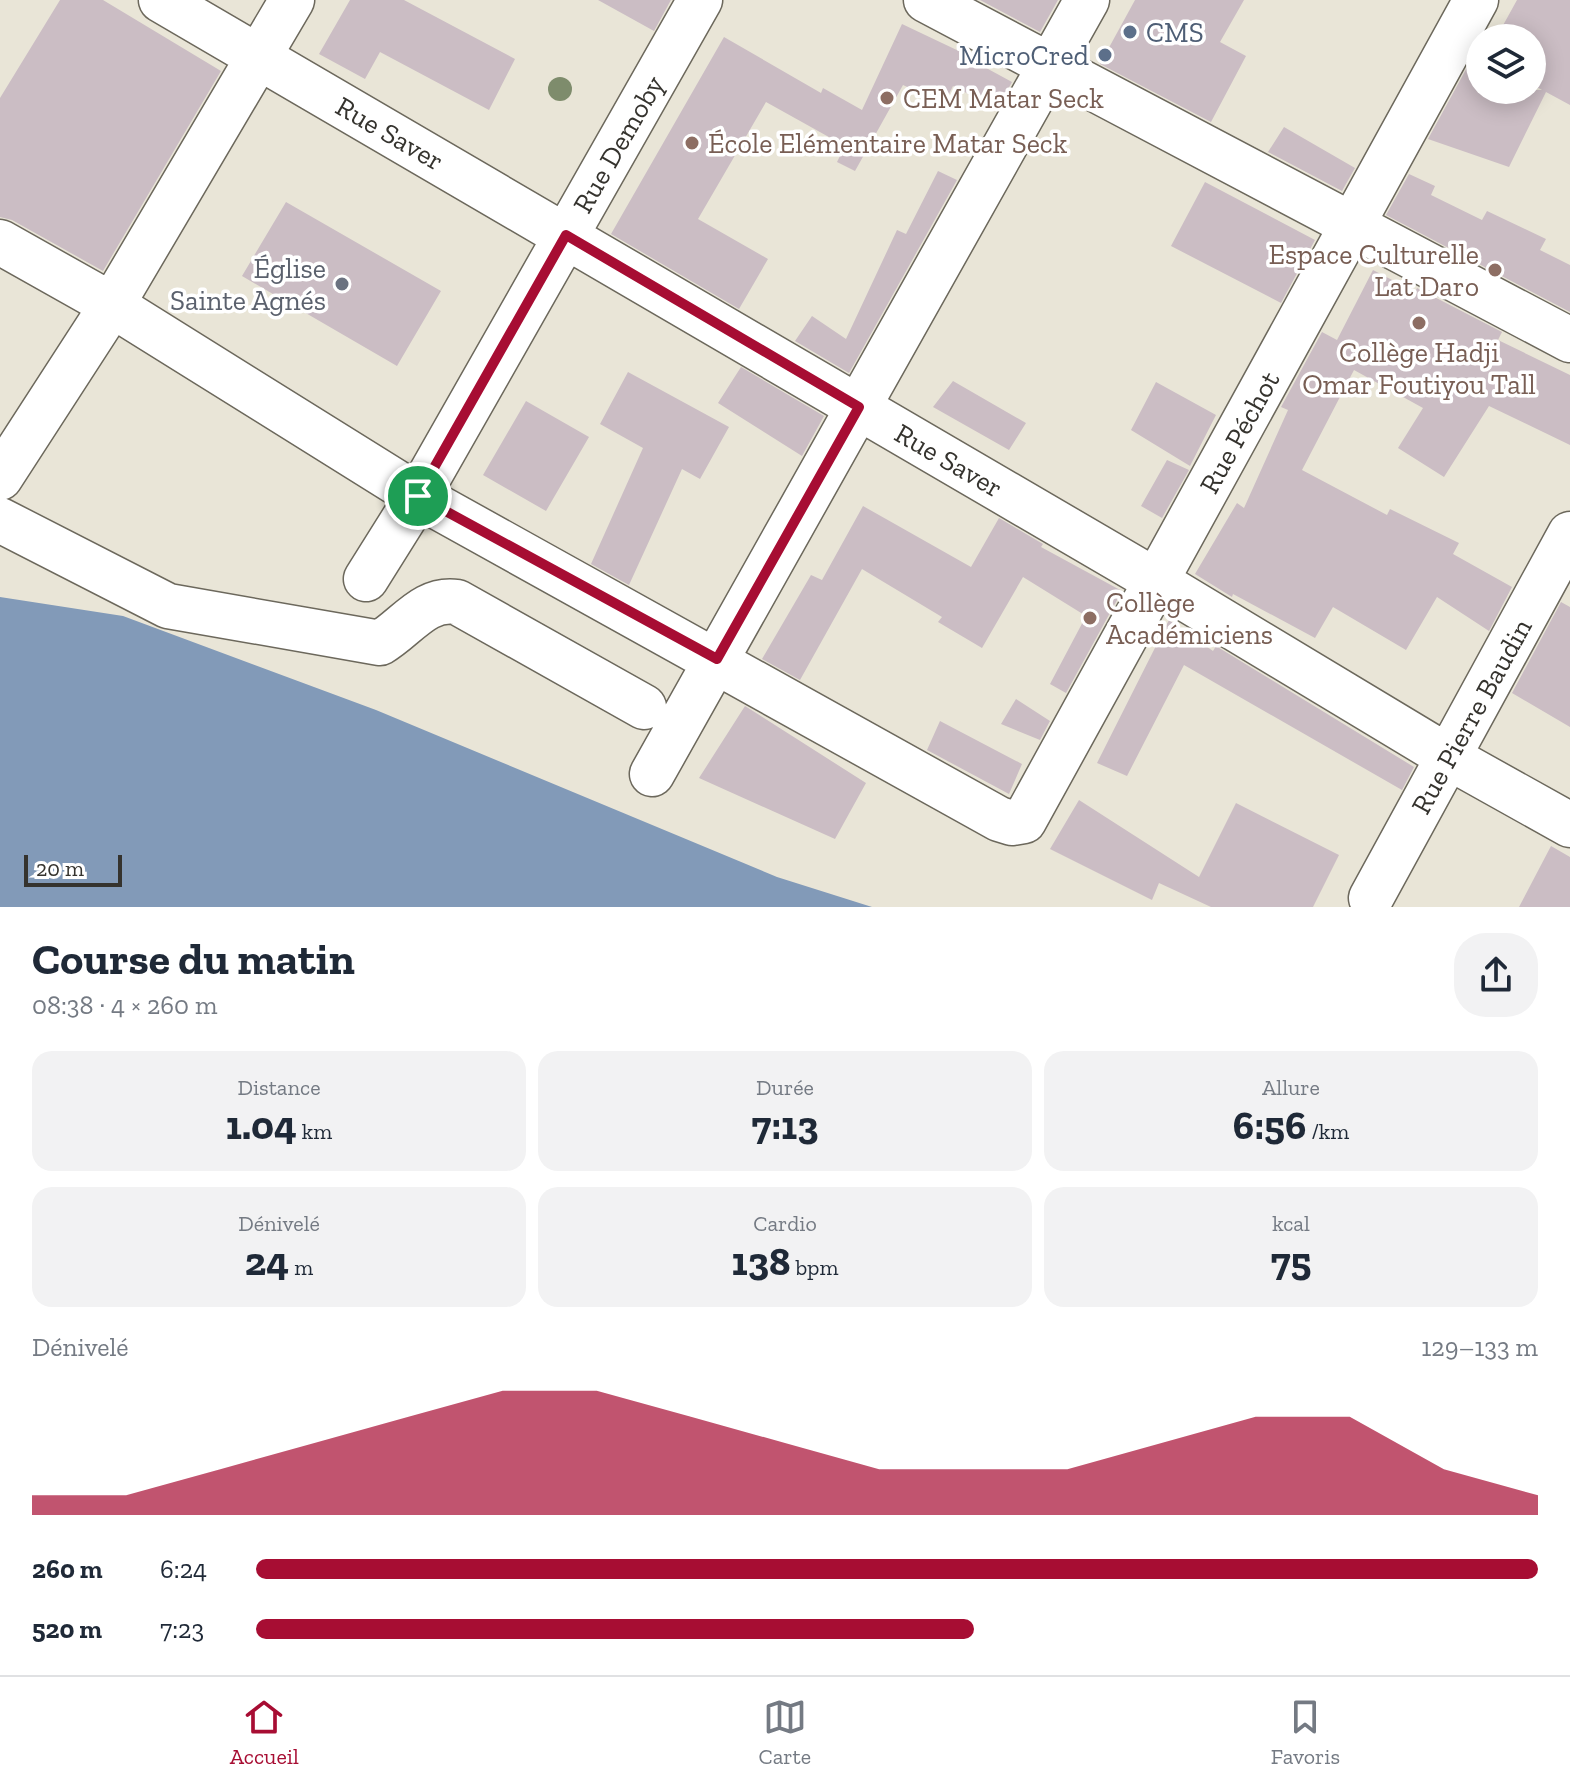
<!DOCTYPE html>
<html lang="fr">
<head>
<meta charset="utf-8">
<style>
	:root { --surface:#fff; --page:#f2f2f3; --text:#1f2937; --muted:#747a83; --line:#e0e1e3; --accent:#a70d33 }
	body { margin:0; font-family:"Zilla Slab",serif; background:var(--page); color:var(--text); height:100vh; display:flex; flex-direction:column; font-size:30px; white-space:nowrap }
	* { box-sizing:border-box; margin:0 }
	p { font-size:26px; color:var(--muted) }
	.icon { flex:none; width:44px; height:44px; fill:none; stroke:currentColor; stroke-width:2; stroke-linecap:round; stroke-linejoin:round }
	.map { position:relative; height:907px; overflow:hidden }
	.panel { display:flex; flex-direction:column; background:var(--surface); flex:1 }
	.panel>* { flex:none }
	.tools { position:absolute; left:1466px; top:24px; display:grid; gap:16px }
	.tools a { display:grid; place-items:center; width:80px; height:80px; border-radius:50%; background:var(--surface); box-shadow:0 4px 20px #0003; font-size:40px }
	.scale { position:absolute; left:24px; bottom:20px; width:98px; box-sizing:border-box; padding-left:8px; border:4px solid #35332e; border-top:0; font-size:22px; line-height:28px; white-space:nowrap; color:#35332e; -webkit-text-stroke:6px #fff; paint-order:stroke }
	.pin { position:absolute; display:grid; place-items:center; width:68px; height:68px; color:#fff; margin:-34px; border:4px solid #fff; border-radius:50%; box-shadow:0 2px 8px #0007 }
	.round { display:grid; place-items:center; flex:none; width:84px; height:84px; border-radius:32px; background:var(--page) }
	.head { display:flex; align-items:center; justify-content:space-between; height:136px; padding:0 32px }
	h1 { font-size:44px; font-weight:700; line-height:60px }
	.metrics { display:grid; grid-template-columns:repeat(3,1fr); gap:12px; height:136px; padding:8px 32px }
	.metrics div { display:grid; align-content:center; border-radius:20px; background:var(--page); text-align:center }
	.metrics b { font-size:40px; font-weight:700 }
	.metrics small { font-size:22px; font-weight:400 }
	.metrics p { font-size:22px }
	.chart { height:224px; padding:16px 32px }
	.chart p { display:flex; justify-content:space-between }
	.chart svg { width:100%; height:144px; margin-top:8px; fill:var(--accent); opacity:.7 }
	ul { padding:0 32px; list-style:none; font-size:26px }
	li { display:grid; grid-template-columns:128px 96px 1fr; align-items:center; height:60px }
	li i { height:20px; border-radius:10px; background:var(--accent) }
	.menu { display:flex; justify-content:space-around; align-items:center; height:112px; border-top:2px solid var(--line); background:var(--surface); font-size:22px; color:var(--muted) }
	.menu a { display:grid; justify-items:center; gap:4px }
	.menu .on { color:var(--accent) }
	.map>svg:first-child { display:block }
	.water { fill:#829ab8 }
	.building { fill:#cbbdc4 }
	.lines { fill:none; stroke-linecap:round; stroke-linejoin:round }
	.minor-casing { stroke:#6c685c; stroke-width:47 }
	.minor { stroke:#fff; stroke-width:44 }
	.tree { fill:#7e8c6c }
	.route-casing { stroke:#fff; stroke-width:16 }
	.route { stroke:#a70d33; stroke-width:10 }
	.service-dot { fill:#5c6f8a; stroke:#fff; stroke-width:3 }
	.education-dot { fill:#8d6e63; stroke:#fff; stroke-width:3 }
	.worship-dot { fill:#6b7280; stroke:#fff; stroke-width:3 }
	.labels { text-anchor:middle; stroke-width:7; stroke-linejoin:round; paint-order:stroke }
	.service-label { font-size:28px; fill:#4e5e75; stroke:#fff; text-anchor:start }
	.education-label { font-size:28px; fill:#785e54; stroke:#fff; text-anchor:start }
	.street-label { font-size:28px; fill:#35332e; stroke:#fff }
	.worship-label { font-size:28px; fill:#5b616d; stroke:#fff; text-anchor:end }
</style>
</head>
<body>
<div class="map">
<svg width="1570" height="907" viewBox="0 0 1570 907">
	<rect width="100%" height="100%" fill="#e9e5d7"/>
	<path class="water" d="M 0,597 L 123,616 L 376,710 L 777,877 L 872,907 L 0,907 Z"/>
	<path class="building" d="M 60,0 L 103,0 L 221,71 L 103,271 L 12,220 L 0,217 L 0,98 Z
		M 350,0 L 404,0 L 515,59 L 489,110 L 380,52 L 365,79 L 319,54 Z
		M 598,0 L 671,0 L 654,31 Z
		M 980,0 L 1058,0 L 1040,32 Z
		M 1135,0 L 1244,0 L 1220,42 L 1246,56 L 1211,122 L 1100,64 Z
		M 1517,0 L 1570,0 L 1570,105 L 1546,92 L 1509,167 L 1428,139 L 1469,64 L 1480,69 L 1480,90 L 1542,90 L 1532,84 L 1532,38 L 1496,38 Z
		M 902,24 L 982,62 L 977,63 L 1012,82 L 997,109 L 953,86 L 944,104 L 903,85 L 855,171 L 837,162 L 845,146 L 766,102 L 698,219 L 768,259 L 739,309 L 611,234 L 724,37 L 821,93 L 823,88 L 862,110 Z
		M 1284,127 L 1355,168 L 1342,191 L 1268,152 Z
		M 938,171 L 957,180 L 849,373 L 795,341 L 812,316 L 846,339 L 897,230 L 906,234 Z
		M 1409,174 L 1435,186 L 1431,195 L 1482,220 L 1487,211 L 1546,239 L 1540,250 L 1570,265 L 1570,312 L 1386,215 Z
		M 1205,182 L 1315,240 L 1281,303 L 1171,246 Z
		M 286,202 L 441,291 L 397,366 L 242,276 Z
		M 1373,270 L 1415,292 L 1417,288 L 1502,332 L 1498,340 L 1570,375 L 1570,445 L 1489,406 L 1444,477 L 1398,448 L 1423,408 L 1354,370 L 1302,470 L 1387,515 L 1390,509 L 1459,543 L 1453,554 L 1512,587 L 1489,631 L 1437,597 L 1406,650 L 1333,607 L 1315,638 L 1233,594 L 1232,597 L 1195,574 L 1237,503 L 1244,508 L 1288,410 L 1281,407 L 1322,332 L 1337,340 Z
		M 741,367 L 824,416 L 802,456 L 718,403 Z
		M 628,372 L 729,427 L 700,479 L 682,469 L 629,585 L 591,564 L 643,448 L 600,424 Z
		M 953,381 L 1026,423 L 1009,450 L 933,407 Z
		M 1156,382 L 1216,415 L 1190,466 L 1131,430 Z
		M 526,401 L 589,437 L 546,511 L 483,475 Z
		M 1167,460 L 1189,470 L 1162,518 L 1141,506 Z
		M 863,506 L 971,567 L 999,518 L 1043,544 L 1041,547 L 1122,591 L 1066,693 L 1050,684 L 1086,616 L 1023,577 L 982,648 L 938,622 L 942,617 L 862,569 L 800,680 L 762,659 L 811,575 L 822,580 Z
		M 1561,602 L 1570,607 L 1570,727 L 1512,693 Z
		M 1169,620 L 1213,651 L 1216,646 L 1414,767 L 1402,790 L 1184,665 L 1127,776 L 1097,763 Z
		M 1016,699 L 1050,721 L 1040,740 L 1001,724 Z
		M 745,706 L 866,783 L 835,839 L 699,778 Z
		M 940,721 L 1022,764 L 1009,794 L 927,750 Z
		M 1079,800 L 1199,877 L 1236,803 L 1339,855 L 1313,907 L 1211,907 L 1159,883 L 1152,900 L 1050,849 Z
		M 1551,846 L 1570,857 L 1570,907 L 1519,907 Z"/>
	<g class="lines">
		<g class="minor-casing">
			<path id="minor" d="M 161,0 L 1156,581 L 1450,758 L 1570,825
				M 926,0 L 1570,340
				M 0,242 L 112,305 L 418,496 L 999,819 L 1012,823 L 1024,821 L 1476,0
				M 0,478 L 112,305 L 292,0
				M 0,520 L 168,606 L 380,643 C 407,627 424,597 457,602 L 644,707
				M 366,579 L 418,496 L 700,0
				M 652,774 L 1087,0
				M 1371,898 L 1570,534"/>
		</g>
		<use href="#minor" class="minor"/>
	</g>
	<circle class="tree" cx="560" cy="89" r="12"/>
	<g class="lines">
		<g class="route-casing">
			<path id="route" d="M 566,235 L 859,407 L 717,659 L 418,496 Z"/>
		</g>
		<use href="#route" class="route"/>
	</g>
	<g class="service-dot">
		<circle cx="1130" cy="32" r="8"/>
		<circle cx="1105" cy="55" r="8"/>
	</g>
	<g class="education-dot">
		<circle cx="887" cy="98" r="8"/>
		<circle cx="692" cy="143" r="8"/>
		<circle cx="1495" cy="270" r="8"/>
		<circle cx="1419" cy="323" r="8"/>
		<circle cx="1090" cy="618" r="8"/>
	</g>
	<circle class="worship-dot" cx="342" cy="284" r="8"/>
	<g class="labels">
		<g class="service-label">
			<text x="1146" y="42">CMS</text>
			<text x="1089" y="65" text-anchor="end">MicroCred</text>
		</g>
		<g class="education-label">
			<text x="903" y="108">CEM Matar Seck</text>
			<text x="708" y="153">École Elémentaire Matar Seck</text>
			<text x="1479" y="264" text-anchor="end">Espace Culturelle<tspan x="1479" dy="32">Lat Daro</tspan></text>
			<text x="1419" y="362" text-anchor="middle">Collège Hadji<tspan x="1419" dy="32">Omar Foutiyou Tall</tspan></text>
			<text x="1106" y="612">Collège<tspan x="1106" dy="32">Académiciens</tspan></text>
		</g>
		<g class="street-label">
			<text transform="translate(390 133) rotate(30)" y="10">Rue Saver</text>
			<text transform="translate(618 144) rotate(-60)" y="10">Rue Demoby</text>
			<text transform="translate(1239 432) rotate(-61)" y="10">Rue Péchot</text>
			<text transform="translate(949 460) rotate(30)" y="10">Rue Saver</text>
			<text transform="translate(1471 716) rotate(-61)" y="10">Rue Pierre Baudin</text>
		</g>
		<g class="worship-label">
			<text x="326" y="278">Église<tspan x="326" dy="32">Sainte Agnés</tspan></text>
		</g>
	</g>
</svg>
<div class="tools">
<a><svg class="icon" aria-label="layers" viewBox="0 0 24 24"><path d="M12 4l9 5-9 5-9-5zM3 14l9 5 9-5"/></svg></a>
</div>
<div class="scale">20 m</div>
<div class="pin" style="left:418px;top:496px;background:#1e9e55"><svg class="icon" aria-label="arrive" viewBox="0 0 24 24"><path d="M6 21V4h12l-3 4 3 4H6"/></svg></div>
</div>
<section class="panel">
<div class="head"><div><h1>Course du matin</h1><p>08:38 · 4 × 260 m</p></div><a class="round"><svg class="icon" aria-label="share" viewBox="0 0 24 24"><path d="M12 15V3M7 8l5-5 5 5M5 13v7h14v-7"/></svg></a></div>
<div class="metrics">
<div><p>Distance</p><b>1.04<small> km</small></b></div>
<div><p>Durée</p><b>7:13</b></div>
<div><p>Allure</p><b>6:56<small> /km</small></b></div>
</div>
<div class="metrics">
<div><p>Dénivelé</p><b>24<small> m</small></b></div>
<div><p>Cardio</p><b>138<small> bpm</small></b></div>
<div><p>kcal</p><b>75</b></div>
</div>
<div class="chart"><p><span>Dénivelé</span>129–133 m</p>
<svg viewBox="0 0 160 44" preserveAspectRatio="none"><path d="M0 44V38L10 38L20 30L30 22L40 14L50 6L60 6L70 14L80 22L90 30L100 30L110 30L120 22L130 14L140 14L150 30L160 38V44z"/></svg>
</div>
<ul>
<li><b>260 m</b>6:24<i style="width:100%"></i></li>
<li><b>520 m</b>7:23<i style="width:56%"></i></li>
</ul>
</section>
<nav class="menu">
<a class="on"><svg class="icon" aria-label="home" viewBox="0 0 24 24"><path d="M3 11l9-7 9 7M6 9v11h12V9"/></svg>Accueil</a>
<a><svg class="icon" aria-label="map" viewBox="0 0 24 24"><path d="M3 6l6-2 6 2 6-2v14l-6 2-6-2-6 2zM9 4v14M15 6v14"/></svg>Carte</a>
<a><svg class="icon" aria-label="saved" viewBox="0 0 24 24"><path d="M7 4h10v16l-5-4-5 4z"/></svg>Favoris</a>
</nav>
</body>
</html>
